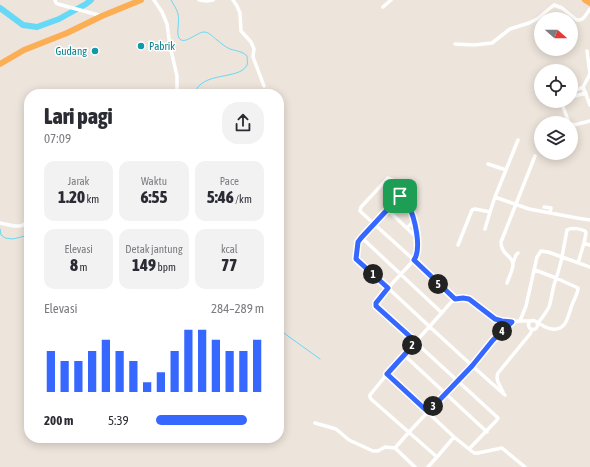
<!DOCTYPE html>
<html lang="id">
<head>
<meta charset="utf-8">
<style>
	:root { --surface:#fff; --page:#f2f2f3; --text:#2b2b33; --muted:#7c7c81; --accent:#3668ff }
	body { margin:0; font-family:"Asap Condensed",sans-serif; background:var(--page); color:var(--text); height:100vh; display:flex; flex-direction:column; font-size:15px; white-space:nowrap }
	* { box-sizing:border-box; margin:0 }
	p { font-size:13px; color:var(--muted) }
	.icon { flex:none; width:22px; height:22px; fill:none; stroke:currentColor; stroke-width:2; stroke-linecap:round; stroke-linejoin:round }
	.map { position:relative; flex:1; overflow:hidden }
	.details { position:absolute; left:24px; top:89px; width:260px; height:354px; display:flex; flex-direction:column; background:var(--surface); border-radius:16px; box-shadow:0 2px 10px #0003 }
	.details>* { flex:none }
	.needle { width:26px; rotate:111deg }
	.controls { position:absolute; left:534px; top:12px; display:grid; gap:8px }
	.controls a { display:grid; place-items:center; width:44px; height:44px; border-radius:50%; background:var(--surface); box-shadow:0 2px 10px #0003; font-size:20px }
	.pin { position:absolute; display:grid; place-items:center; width:34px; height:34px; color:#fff; margin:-17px; border-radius:8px; box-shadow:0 2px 6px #0006 }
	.km { position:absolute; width:20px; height:20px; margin:-10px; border-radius:50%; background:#222; color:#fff; font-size:11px; line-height:20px; text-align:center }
	.round { display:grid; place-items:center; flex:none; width:42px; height:42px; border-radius:16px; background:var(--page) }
	.headline { display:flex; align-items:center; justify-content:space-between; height:68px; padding:0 20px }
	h1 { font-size:22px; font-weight:800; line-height:30px }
	.figures { display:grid; grid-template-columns:repeat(3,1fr); gap:6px; height:68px; padding:4px 20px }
	.figures div { display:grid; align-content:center; border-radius:10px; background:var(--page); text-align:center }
	.figures b { font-size:17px; font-weight:800 }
	.figures small { font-size:11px; font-weight:400 }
	.figures p { font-size:11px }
	.chart { height:112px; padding:8px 20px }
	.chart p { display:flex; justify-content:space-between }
	.chart svg { width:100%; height:72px; margin-top:4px; stroke:var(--accent); stroke-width:6 }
	ul { padding:0 20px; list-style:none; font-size:13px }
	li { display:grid; grid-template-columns:64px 48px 1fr; align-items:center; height:30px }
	li i { height:10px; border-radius:5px; background:var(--accent) }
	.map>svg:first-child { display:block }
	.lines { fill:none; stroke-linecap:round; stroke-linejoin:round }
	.stream { stroke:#66d9f7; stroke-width:1 }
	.river { stroke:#66d9f7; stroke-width:6 }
	.minor { stroke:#fff; stroke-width:3.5 }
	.trunk { stroke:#fcae54; stroke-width:6 }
	.route-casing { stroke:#fff; stroke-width:8 }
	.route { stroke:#3668ff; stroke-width:5 }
	.culture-dot { fill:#0f9aa8; stroke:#fff; stroke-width:1.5 }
	.labels { text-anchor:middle; stroke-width:3; stroke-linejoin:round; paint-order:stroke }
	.culture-label { font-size:11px; fill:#0d838f; stroke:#fff; text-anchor:start }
</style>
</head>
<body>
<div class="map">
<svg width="590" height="467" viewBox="0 0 590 467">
	<rect width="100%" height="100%" fill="#ede4db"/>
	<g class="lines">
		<path class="stream" d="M 171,0 C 173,4 177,9 178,14 C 180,20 176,33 179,38 C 184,46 197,32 204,32 C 209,32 213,37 217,40 C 221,43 225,47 230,49 C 236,51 242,51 247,56 C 247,59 248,62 247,65 C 239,81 202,70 194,94
			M 0,229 L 1,235 L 5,238 L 13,239 L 25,236 L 29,232
			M 279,331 L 281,331 L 320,359"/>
		<path class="river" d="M 0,8 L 23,25 L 37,27 L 59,19 L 86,4 L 91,0"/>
		<path class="minor" d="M 55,0 L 56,3 L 58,4 L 102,16
			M 154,0 L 162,12 L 167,24 L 170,46 L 177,76 L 177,94
			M 199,0 L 207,1 L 213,0
			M 233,0 L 237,6 L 240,13 L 241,31 L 251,42 L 254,49 L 253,57 L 264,86
			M 383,7 L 391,0
			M 455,44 L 474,45 L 492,43 L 510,29 L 529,23 L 537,19 L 554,5 L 562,8 L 577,20 C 584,21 586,14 590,9
			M 583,87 L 590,105
			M 571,90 L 576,90 L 583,87 L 590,74 L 587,51
			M 537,93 L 541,93
			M 571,97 L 586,93
			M 561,101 L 569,123
			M 571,124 L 574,125 L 590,121
			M 488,164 L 506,170
			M 400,196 L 403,190 L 393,180 L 388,178 L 361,207 L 360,211 L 373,223 L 387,209 L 416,237 C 417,245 419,253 414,260 L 373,223 C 361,237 358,240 356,259 L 388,288 L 414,260 L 455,299
			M 495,197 L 518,140
			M 544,207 L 551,208 L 550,213
			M 387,209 L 400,196 C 412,208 415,221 416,237
			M 0,223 C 5,224 19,228 23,225 C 27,223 28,216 29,213
			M 407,228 L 414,221
			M 485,229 L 490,212
			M 361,237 L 442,313
			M 584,243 L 590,245
			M 458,245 L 472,210 L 475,209 L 490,212 L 495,197 L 529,209 L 577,218 L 590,220
			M 513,263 L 516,255 L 518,253
			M 578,263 L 584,243 L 586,233 L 585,231 C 581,229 572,227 567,230 L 562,257 L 590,267
			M 507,283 C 509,277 513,270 513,264 C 513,256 501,255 501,242 L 535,156
			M528.5 325a4.5 4.5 0 1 1 9 0a4.5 4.5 0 1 1-9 0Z
			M 520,321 L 530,321
			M 404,355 L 487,432
			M 387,374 L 370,395 L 370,397 L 371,399 L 437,457 L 454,437
			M 503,392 C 500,385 495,380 498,373 L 530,334 L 532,330
			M 505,395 C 465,360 427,324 388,288 L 376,304 L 376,306 L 497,417 L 498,418 L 496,421 L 469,449 L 454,437 L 387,374 C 404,355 421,336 438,317 C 442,313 451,301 455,299 C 459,297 466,297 470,299 C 486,307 491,323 512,322
			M 315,423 L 336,429 L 349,440 L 373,451 L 378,451 L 385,447 L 395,448
			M 469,449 L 474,453 L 478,453 L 502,448 L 525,467
			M 415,467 L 395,448 L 409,432 L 472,365 L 493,340 L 512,322 L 520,321 L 526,306 L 537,257 L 541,251 L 548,252 L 562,257 C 560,267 557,276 554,285 C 552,293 551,301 549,307 C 546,313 542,318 538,323 C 542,325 547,329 552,329 C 567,331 568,315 572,305 C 574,299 578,294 578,288 L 556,278 L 535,270
			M 428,467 L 437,457"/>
		<path class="trunk" d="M 585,0 L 590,3
			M 0,64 L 24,50 L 67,33 L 102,16 L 141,0"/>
	</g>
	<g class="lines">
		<g class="route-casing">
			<path id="route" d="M 400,196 C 403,199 406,202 408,205 C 415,217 422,249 414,260 L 455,299 L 463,298 L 469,299 L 495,319 L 502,321 L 512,322 L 493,340 L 472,366 L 428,412 L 387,374 L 416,342 L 376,306 L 376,303 L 388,288 L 356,259 L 358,242 L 361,238 Z"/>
		</g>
		<use href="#route" class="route"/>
	</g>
	<g class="culture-dot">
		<circle cx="141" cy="46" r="4"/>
		<circle cx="95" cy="51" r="4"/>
	</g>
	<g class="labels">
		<g class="culture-label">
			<text x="149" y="50">Pabrik</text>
			<text x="87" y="55" text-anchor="end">Gudang</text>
		</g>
	</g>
</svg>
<div class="controls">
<a><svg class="needle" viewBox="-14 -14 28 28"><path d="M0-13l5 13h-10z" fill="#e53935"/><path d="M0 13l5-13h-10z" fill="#7c7c81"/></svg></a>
<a><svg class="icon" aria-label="locate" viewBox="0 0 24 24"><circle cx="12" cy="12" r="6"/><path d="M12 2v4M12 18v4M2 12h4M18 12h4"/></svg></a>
<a><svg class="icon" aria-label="layers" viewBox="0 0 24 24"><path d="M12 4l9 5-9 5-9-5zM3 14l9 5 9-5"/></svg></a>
</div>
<div class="pin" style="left:400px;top:196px;background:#1e9e55"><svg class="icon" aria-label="arrive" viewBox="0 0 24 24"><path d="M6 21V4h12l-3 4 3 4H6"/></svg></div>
<b class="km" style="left:373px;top:274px">1</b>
<b class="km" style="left:412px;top:345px">2</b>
<b class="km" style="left:433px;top:406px">3</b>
<b class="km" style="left:502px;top:331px">4</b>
<b class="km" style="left:438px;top:284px">5</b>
<section class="details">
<div class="headline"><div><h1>Lari pagi</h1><p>07:09</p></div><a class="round"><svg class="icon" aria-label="share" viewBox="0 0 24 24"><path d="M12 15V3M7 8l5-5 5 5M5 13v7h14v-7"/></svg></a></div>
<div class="figures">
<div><p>Jarak</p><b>1.20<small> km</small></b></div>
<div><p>Waktu</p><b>6:55</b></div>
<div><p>Pace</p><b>5:46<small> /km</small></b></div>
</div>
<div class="figures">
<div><p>Elevasi</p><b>8<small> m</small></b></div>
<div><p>Detak jantung</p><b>149<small> bpm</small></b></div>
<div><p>kcal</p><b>77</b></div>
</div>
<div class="chart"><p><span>Elevasi</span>284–289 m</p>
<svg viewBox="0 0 160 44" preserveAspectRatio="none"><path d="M5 44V19M15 44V25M25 44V25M35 44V19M45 44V12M55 44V19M65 44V25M75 44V38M85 44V32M95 44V19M105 44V6M115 44V6M125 44V12M135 44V19M145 44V19M155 44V12"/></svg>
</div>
<ul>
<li><b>200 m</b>5:39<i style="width:84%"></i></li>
</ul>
</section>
</div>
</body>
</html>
